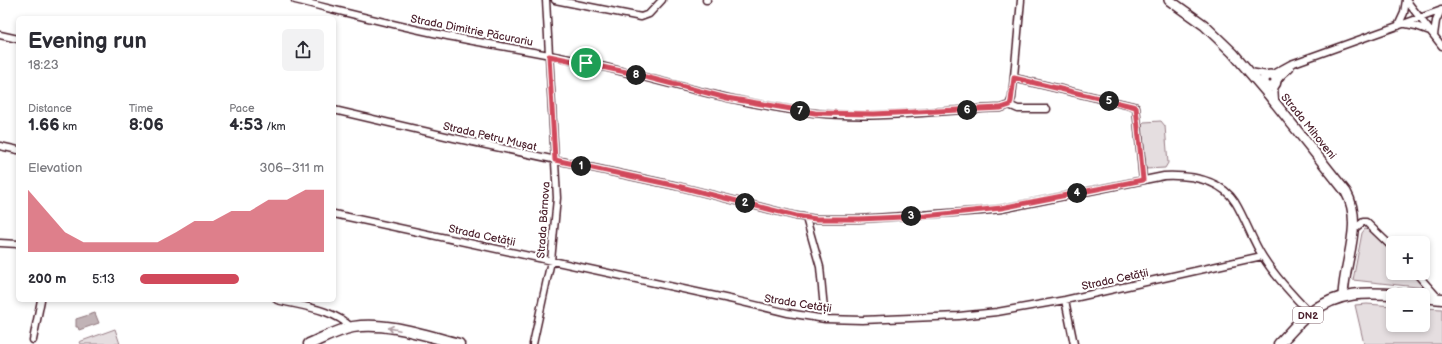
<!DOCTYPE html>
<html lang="en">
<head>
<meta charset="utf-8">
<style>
	:root { --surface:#fff; --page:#f2f2f3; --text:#2b2b33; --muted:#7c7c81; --accent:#d1495b }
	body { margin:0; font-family:"Balsamiq Sans",sans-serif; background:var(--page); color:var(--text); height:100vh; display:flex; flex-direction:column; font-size:15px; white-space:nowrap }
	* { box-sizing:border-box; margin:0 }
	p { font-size:13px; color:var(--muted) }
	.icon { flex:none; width:22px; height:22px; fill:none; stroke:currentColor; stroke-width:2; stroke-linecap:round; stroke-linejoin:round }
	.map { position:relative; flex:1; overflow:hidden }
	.side { position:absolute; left:16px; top:16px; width:320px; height:286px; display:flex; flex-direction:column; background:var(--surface); border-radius:6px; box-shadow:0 2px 6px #0003 }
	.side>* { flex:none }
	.tools { position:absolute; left:1386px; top:236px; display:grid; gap:8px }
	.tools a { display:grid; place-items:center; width:44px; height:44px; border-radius:6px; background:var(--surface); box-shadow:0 2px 6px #0003; font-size:20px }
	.pin { position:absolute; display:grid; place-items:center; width:34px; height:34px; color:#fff; margin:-17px; border:2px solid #fff; border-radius:50%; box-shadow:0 1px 4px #0007 }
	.km { position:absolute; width:20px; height:20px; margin:-10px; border-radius:50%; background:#222; color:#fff; font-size:11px; line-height:20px; text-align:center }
	.round { display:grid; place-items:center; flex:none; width:42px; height:42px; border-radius:6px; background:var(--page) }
	.head { display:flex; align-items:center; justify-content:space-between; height:68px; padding:0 12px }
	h1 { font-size:22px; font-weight:800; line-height:30px }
	.stats { display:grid; grid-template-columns:repeat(3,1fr); gap:6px; height:68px; padding:4px 12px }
	.stats div { display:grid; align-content:center }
	.stats b { font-size:17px; font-weight:800 }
	.stats small { font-size:11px; font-weight:400 }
	.stats p { font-size:11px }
	.chart { height:112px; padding:8px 12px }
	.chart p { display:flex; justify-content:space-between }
	.chart svg { width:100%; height:72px; margin-top:4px; fill:var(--accent); opacity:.7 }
	ul { padding:0 12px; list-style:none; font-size:13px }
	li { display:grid; grid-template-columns:64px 48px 1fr; align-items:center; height:30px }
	li i { height:10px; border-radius:5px; background:var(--accent) }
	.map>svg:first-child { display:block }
	.green { fill:#e5dee0; stroke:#987e86 }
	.water { fill:#c1b3b6; stroke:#91787e }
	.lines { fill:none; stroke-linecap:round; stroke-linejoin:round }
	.street-casing { stroke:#4a1f2b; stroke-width:9 }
	.secondary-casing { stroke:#4a1f2b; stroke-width:12 }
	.primary-casing { stroke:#4a1f2b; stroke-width:13 }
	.street { stroke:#fff; stroke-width:6 }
	.secondary { stroke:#fff; stroke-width:9 }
	.primary { stroke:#fff; stroke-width:10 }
	.oneway { stroke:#ae9aa0 }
	.route-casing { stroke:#fff; stroke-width:8 }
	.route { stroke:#d1495b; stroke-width:5 }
	.labels { text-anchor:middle; stroke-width:4; stroke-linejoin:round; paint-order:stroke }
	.shield { fill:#fff; stroke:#80626b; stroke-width:1 }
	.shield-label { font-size:10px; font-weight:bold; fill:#4a1f2b }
	.street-label { font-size:11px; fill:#4a1f2b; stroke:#fff }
</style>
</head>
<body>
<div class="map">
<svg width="1442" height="344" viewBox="0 0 1442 344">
	<rect width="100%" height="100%" fill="#fff"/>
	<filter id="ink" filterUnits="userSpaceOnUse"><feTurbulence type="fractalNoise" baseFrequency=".025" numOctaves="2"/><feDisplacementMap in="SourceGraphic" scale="8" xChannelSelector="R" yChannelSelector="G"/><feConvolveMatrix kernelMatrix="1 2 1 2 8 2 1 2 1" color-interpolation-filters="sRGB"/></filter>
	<g filter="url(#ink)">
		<path class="green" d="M 1161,121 L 1165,126 L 1168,163 L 1165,168 L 1146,169 L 1142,124 L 1144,122 Z
			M 1365,229 L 1369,230 L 1393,254 L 1393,273 L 1412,273 L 1426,288 L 1353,280 L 1362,233 Z
			M 1367,304 L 1393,306 L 1393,325 L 1423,325 L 1423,308 L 1442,309 L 1442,344 L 1364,344 L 1355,305 Z
			M 115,329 L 120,344 L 80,344 L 79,342 Z"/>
		<path class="water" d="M 95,313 L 99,323 L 79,330 L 78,327 L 76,327 L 76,319 Z"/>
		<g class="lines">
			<g class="street-casing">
				<path id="street" d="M 295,0 C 344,12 393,25 443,35 C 491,45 540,52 588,63 C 663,81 737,104 814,113 C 876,120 939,110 1001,108 L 1009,105
					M 555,0 L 641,17 L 649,14 L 662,0
					M 706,0 L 707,0
					M 1406,0 L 1442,46
					M 1406,24 L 1416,26 L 1430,31
					M 1398,26 L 1404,13 L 1406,0
					M 0,35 L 18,39
					M 1434,35 L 1436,21 L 1441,10
					M 1250,72 L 1268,75
					M 1271,75 L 1291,64 L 1442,10
					M 1014,78 L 1136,107 L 1143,180
					M 1275,83 L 1281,76 L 1290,68
					M 1274,85 L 1275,101
					M 1009,105 L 1012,98 L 1021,0
					M 1009,105 L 1018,109 L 1047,109
					M 334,110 L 454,138 L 677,186 L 796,216 L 816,219 L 859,219 L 981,211 L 1001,209 L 1164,176 C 1189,175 1220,179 1235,202 C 1246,220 1252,240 1263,257 C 1275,276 1294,297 1310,313
					M 0,146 L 18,150
					M 334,214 L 734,300 L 788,313 L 825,319 L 862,320 L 959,316 L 997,312 L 1065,300 L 1262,256
					M 806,218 L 820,267 L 825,319
					M 1354,229 L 1363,222 L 1366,222 L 1393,248
					M 0,243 L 18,244
					M 1416,273 L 1439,299
					M 277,300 C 301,306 334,309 352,328
					M 1065,300 L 1074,344
					M 33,340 L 41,300
					M 533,344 L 551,261 L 557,198 L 546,0"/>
			</g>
			<g class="secondary-casing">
				<path id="secondary" d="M 1169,0 L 1204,25 L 1233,53 L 1268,94 L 1346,192 C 1364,224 1344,261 1343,296
					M1264 81a6 6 0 1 1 12 0a6 6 0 1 1-12 0Z"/>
			</g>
			<g class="primary-casing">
				<path id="primary" d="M 1423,297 L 1442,299
					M 309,344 C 323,338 338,330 353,327 C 386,321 427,336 459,344
					M 1279,344 C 1289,334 1298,322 1310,313 C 1339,291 1366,292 1401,295"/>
			</g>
			<use href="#street" class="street"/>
			<use href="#secondary" class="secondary"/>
			<use href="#primary" class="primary"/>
		</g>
		<defs><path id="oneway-shaft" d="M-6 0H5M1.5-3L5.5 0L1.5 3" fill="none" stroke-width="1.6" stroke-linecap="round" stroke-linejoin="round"/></defs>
		<use class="oneway" href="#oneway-shaft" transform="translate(394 329) rotate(-168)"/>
	</g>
	<g class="lines" filter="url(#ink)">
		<g class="route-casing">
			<path id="route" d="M 549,56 L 626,72 L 727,98 L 815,113 L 874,114 L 1001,108 L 1010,105 L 1011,101 L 1014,78 L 1136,107 L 1143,180 L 1001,208 L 925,216 L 859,219 L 816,219 L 796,216 L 677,186 L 555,160 Z"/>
		</g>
		<use href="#route" class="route"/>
	</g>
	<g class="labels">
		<rect class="shield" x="1293" y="307" width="30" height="16" rx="3"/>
		<g class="shield-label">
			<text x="1308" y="319">DN2</text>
		</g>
		<g class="street-label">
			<text transform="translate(472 30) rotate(11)" y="4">Strada Dimitrie Păcurariu</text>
			<text transform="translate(1309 126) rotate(51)" y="4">Strada Mihoveni</text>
			<text transform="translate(490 136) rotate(13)" y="4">Strada Petru Mușat</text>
			<text transform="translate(543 220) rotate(-86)" y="4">Strada Bârnova</text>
			<text transform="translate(482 235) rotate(12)" y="4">Strada Cetății</text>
			<text transform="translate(1115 279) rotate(-12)" y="4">Strada Cetății</text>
			<text transform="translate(798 303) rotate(9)" y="4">Strada Cetății</text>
		</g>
	</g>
</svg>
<div class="tools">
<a>+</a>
<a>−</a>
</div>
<div class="pin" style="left:586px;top:63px;background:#1e9e55"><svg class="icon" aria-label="arrive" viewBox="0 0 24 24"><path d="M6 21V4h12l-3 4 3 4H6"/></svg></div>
<b class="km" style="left:581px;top:166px">1</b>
<b class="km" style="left:745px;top:203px">2</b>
<b class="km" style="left:911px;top:216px">3</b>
<b class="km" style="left:1077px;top:193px">4</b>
<b class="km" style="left:1109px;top:101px">5</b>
<b class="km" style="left:967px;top:110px">6</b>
<b class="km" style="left:800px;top:111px">7</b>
<b class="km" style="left:636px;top:75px">8</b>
<section class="side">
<div class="head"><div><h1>Evening run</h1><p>18:23</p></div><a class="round"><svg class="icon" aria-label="share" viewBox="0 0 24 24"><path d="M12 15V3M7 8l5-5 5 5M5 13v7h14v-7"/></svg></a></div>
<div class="stats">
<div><p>Distance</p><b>1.66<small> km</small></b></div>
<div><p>Time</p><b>8:06</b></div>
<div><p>Pace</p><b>4:53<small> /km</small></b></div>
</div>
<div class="chart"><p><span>Elevation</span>306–311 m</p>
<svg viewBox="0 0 160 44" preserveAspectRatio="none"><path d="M0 44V6L10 19L20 32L30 38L40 38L50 38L60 38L70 38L80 32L90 25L100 25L110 19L120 19L130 12L140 12L150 6L160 6V44z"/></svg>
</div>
<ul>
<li><b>200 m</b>5:13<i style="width:54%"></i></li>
</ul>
</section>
</div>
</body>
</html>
